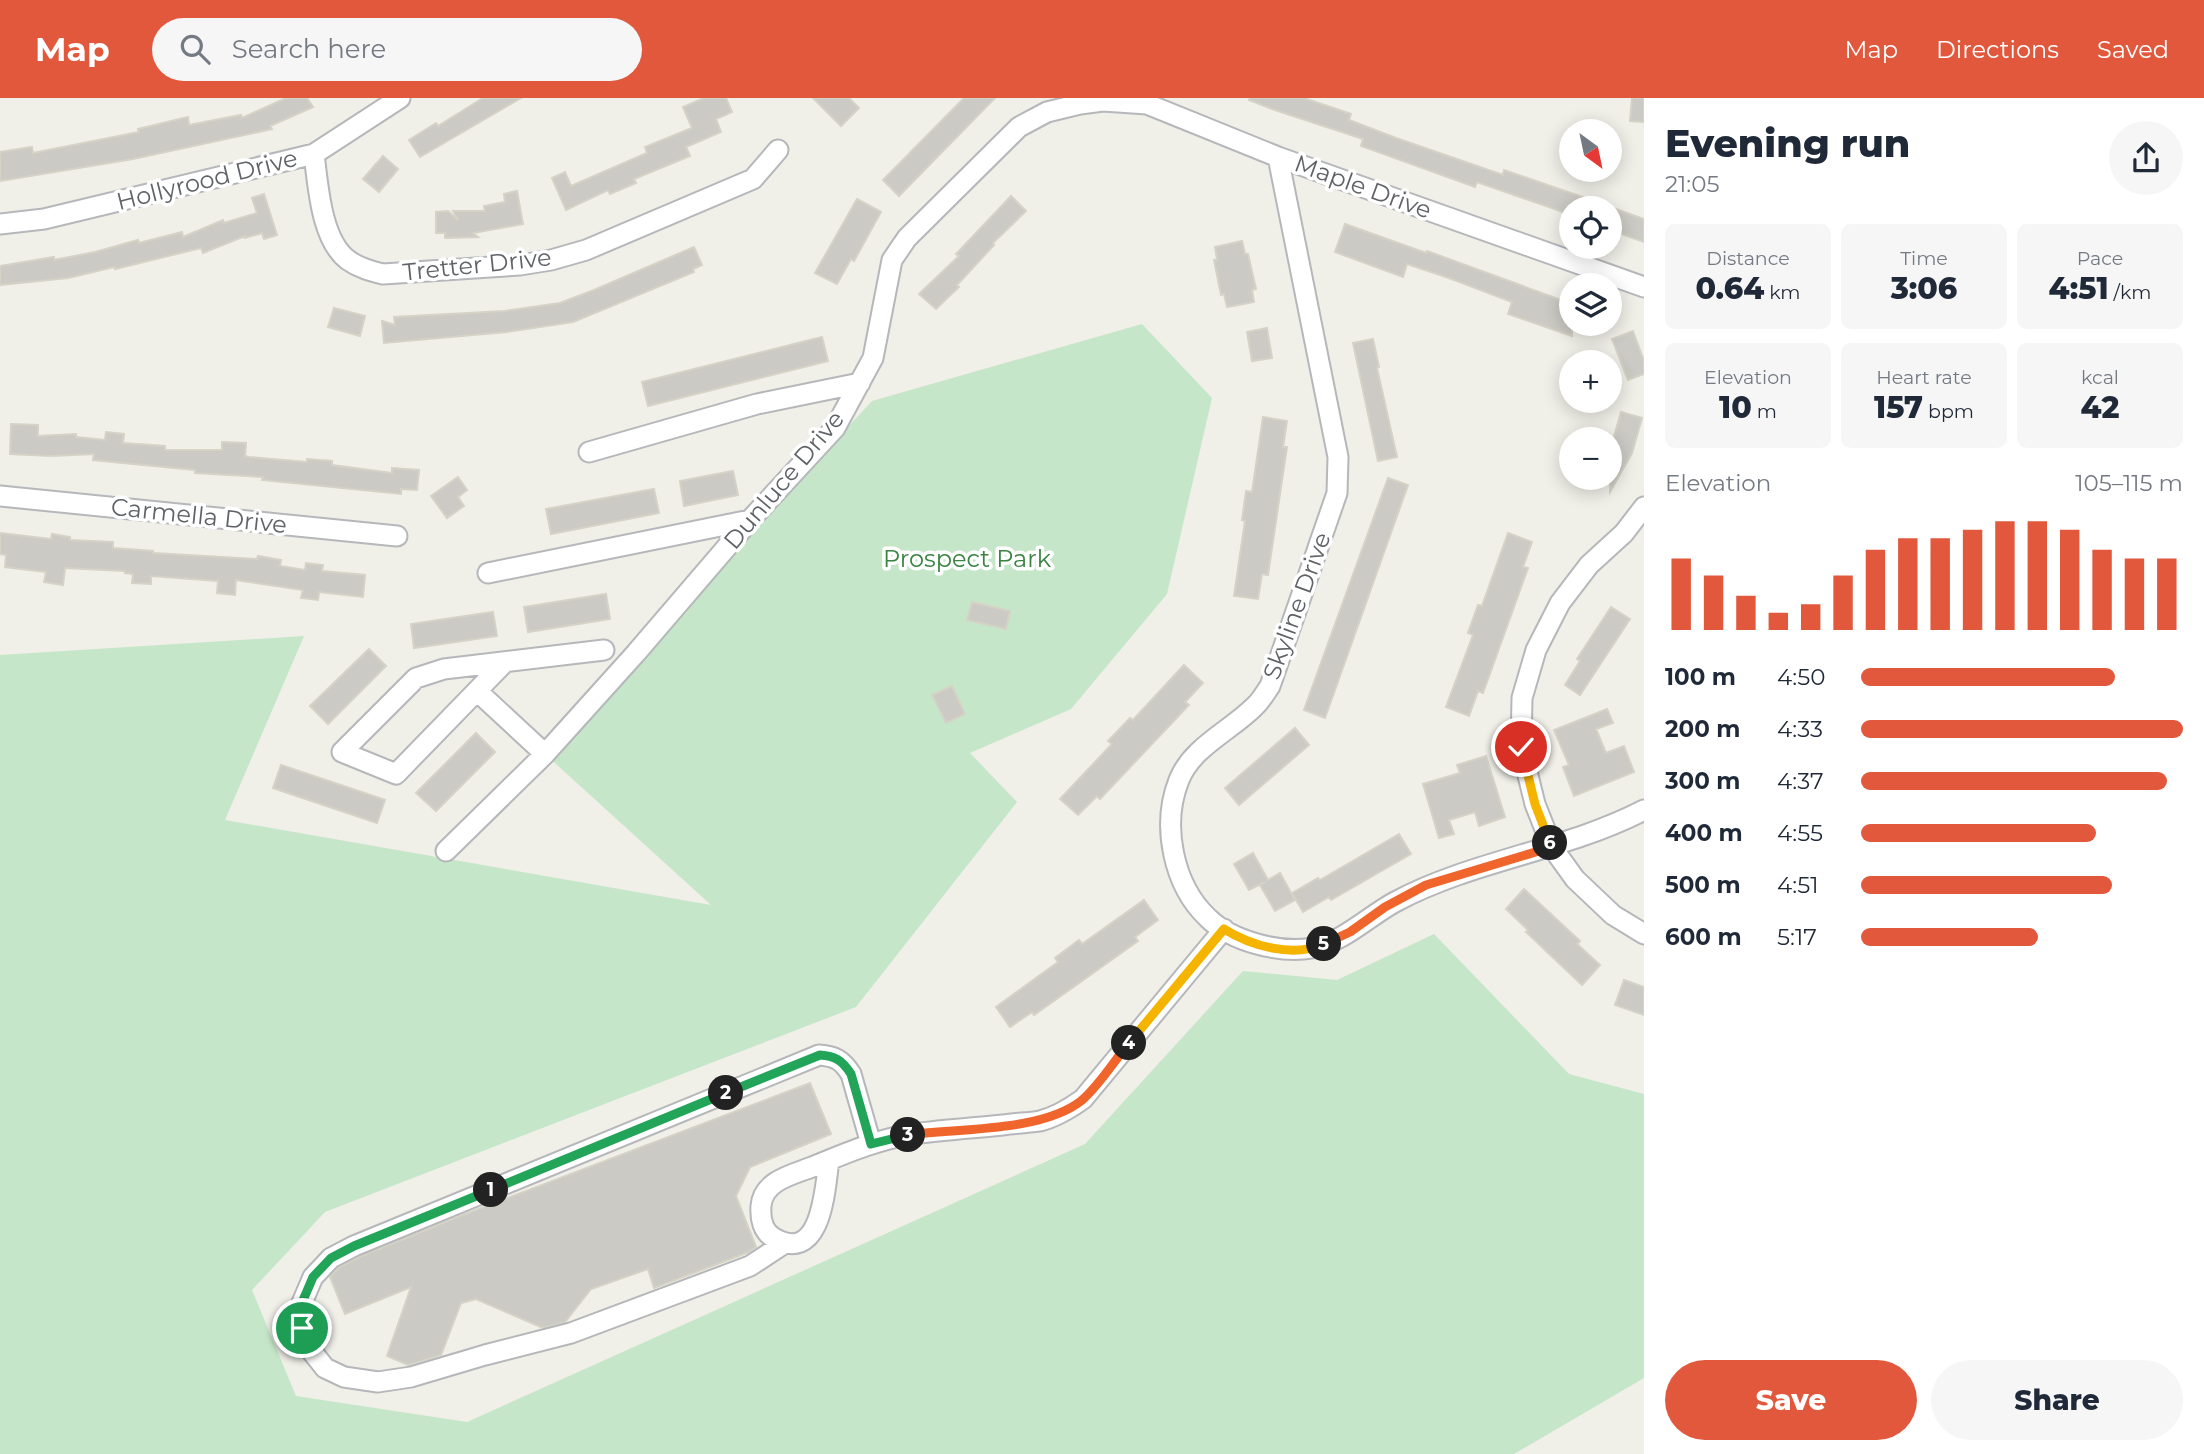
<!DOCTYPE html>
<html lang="en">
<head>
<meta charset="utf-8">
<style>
	:root { --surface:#fff; --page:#f6f6f7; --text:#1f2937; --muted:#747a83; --accent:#e1583d }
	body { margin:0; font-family:Montserrat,sans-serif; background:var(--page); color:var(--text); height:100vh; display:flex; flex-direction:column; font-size:26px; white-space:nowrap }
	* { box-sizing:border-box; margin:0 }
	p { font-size:23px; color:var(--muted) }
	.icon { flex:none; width:38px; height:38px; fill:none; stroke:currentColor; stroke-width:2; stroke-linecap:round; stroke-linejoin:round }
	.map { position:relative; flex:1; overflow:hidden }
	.drawer { display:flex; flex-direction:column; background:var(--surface); width:560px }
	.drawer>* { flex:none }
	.needle { width:46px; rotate:147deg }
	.controls { position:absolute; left:1559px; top:21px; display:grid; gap:14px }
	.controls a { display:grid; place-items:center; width:63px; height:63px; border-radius:50%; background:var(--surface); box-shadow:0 4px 18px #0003; font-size:35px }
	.pin { position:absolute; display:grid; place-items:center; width:60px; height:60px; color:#fff; margin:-30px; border:4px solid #fff; border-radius:50%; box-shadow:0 2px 7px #0007 }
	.km { position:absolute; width:35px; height:35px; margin:-18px; border-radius:50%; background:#222; color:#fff; font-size:19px; line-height:35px; text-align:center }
	.round { display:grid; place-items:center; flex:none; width:74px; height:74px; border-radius:37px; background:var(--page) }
	.summary { display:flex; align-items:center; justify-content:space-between; height:119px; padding:0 21px }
	h1 { font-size:38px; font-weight:800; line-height:52px }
	.figures { display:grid; grid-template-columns:repeat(3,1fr); gap:10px; height:119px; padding:7px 21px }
	.figures div { display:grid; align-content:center; border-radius:10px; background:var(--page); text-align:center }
	.figures b { font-size:30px; font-weight:800 }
	.figures small { font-size:19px; font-weight:400 }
	.figures p { font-size:19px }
	.chart { height:196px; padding:14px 21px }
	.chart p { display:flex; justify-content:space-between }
	.chart svg { width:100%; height:126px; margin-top:7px; stroke:var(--accent); stroke-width:6 }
	.primary-button { display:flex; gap:14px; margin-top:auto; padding:14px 21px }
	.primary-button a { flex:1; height:80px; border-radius:42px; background:var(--accent); color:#fff; font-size:28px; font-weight:800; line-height:80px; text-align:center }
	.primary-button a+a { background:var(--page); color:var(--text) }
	ul { padding:0 21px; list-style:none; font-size:23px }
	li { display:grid; grid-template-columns:112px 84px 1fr; align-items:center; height:52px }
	li i { height:18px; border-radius:9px; background:var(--accent) }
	header { display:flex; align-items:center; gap:42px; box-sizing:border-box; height:98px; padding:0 35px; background:var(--accent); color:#fff }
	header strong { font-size:33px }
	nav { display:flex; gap:38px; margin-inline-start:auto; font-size:24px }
	.search { width:490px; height:63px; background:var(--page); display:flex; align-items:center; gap:18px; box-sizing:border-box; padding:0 24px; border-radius:38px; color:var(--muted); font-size:26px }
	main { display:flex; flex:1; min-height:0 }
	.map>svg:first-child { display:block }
	.green { fill:#c6e6c9 }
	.building { fill:#cccac4; stroke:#d5d2c6; stroke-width:2 }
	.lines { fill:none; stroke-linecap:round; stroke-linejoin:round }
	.street-casing { stroke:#b5b7bb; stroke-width:23 }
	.street { stroke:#fff; stroke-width:19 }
	.split-1-casing { stroke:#fff; stroke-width:14 }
	.split-2-casing { stroke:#fff; stroke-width:14 }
	.split-3-casing { stroke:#fff; stroke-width:14 }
	.split-4-casing { stroke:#fff; stroke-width:14 }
	.split-5-casing { stroke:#fff; stroke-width:14 }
	.split-6-casing { stroke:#fff; stroke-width:14 }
	.split-7-casing { stroke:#fff; stroke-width:14 }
	.split-1 { stroke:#22a559; stroke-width:9 }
	.split-2 { stroke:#22a559; stroke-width:9 }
	.split-3 { stroke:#22a559; stroke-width:9 }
	.split-4 { stroke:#f0652b; stroke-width:9 }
	.split-5 { stroke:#f5b400; stroke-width:9 }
	.split-6 { stroke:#f0652b; stroke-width:9 }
	.split-7 { stroke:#f5b400; stroke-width:9 }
	.labels { text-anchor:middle; stroke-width:7; stroke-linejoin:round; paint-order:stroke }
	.street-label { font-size:24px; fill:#5f6267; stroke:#fff }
	.park-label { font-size:24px; fill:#3a8343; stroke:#fff }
</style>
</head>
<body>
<header>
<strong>Map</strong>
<div class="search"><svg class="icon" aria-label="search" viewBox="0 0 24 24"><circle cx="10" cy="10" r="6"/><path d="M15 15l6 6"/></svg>Search here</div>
<nav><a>Map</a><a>Directions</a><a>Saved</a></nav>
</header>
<main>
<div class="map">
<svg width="1644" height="1356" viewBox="0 0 1644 1356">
	<rect width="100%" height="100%" fill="#f0efe8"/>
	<path class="green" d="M 1142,226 L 1212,300 L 1167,496 L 1071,611 L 970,655 L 1017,704 L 856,909 L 325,1114 L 252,1192 L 296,1298 L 467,1324 L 1085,1046 L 1243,873 L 1337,882 L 1434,836 L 1569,976 L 1644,996 L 1644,1280 L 1514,1356 L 0,1356 L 0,557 L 304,538 L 225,722 L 711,807 L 545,656 L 872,303 Z"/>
	<path class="building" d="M 286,0 L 307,0 L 313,9 L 270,28 L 272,31 L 133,61 L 0,83 L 0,54 L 32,49 L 33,55 L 139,34 L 138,31 L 188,19 L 189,27 L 241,17 L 242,20 Z
		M 483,0 L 521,0 L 420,59 L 409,42 L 436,25 L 438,28 Z
		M 704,0 L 726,0 L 732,14 L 716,21 L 721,34 L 686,49 L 690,58 L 634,81 L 636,85 L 610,96 L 608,92 L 566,112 L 552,80 L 565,74 L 571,88 L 647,55 L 645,49 L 692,30 L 683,9 Z
		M 813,0 L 849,0 L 859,10 L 841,28 Z
		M 964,0 L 995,0 L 899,98 L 883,82 Z
		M 1250,0 L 1304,0 L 1351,16 L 1349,22 L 1396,40 L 1503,77 L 1504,72 L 1609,108 L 1608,110 L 1568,110 L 1566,115 L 1477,84 L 1475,89 L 1361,48 L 1363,41 L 1275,12 L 1249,2 Z
		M 1632,0 L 1644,0 L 1644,24 L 1630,23 Z
		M 383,58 L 398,71 L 379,94 L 363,81 Z
		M 517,93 L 523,126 L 473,135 L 478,139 L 445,140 L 445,135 L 436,135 L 436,114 L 448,113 L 458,122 L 453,113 L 485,113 L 484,108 L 505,104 L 504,96 Z
		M 264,96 L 277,137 L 264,141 L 262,135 L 245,140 L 245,138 L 203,155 L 201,150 L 115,171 L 114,169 L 68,180 L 0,187 L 0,168 L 54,159 L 54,162 L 95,154 L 138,142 L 139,145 L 182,134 L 183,139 L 223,122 L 224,125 L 257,115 L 252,100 Z
		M 1011,98 L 1026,113 L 993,145 L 994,147 L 957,187 L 959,189 L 936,211 L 919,196 L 959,158 L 956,156 Z
		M 857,101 L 881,114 L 854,163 L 851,161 L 837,186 L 815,175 Z
		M 1610,109 L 1644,121 L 1644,144 L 1610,132 Z
		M 1345,126 L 1426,155 L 1427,153 L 1572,206 L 1572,238 L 1508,216 L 1512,204 L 1449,180 L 1407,166 L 1403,179 L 1335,154 Z
		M 1242,143 L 1245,156 L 1248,156 L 1256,191 L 1252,192 L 1254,204 L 1227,209 L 1224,196 L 1221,197 L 1214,162 L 1217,162 L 1215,149 Z
		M 694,149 L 702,167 L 693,171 L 694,174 L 573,224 L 507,234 L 384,245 L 382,223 L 395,227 L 394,219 L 505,213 L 560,205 L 594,192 Z
		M 334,210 L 365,218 L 360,238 L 328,229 Z
		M 1267,230 L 1272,260 L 1252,263 L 1247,234 Z
		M 1633,233 L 1644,263 L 1644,276 L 1628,282 L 1612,241 Z
		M 822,239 L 828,263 L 648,308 L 642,284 Z
		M 1373,241 L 1379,269 L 1377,270 L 1397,359 L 1378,363 L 1353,245 Z
		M 1621,314 L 1642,320 L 1632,355 L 1610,394 L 1610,352 Z
		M 1263,319 L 1287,323 L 1283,349 L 1287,349 L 1268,477 L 1262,476 L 1258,501 L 1234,498 L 1245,423 L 1242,422 L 1246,393 L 1252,394 Z
		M 11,326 L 38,327 L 38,338 L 76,336 L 76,339 L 105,342 L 106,334 L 124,336 L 123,345 L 165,348 L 165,352 L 222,352 L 222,344 L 246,345 L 245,358 L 249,359 L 307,364 L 307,361 L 332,363 L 332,367 L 392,375 L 392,370 L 419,372 L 417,392 L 401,391 L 401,396 L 262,382 L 263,379 L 195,375 L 195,372 L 93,362 L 94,356 L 51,358 L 10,356 Z
		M 733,373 L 738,397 L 684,408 L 680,383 Z
		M 458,379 L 467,392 L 458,399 L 464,408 L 447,420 L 431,398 Z
		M 1388,380 L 1408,387 L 1325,620 L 1304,612 Z
		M 654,391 L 659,415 L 551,436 L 546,411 Z
		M 0,435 L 51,441 L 52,436 L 70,439 L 70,442 L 113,444 L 113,450 L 153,453 L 153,455 L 257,461 L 258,458 L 281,462 L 280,468 L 305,472 L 306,465 L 323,467 L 322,473 L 365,477 L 363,499 L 319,494 L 318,502 L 301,500 L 303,492 L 236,482 L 235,497 L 217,495 L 218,483 L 151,478 L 151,486 L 132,485 L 133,476 L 125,475 L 125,473 L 65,470 L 63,487 L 44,484 L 46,474 L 5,469 L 6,457 L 0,456 Z
		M 1508,435 L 1532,444 L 1523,469 L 1528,470 L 1483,595 L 1478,593 L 1469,618 L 1446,609 L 1473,537 L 1468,535 L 1478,507 L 1482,508 Z
		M 606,496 L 610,521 L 528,534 L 524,509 Z
		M 972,504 L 1010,513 L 1006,531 L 967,522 Z
		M 1611,509 L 1630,521 L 1580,597 L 1565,587 L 1580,563 L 1577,561 Z
		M 493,514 L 497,538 L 414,550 L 411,526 Z
		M 369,551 L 386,568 L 328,626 L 310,608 Z
		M 1184,567 L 1203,585 L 1185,604 L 1189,607 L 1100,701 L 1097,698 L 1078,717 L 1060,701 L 1112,646 L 1108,643 L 1130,620 L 1133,622 Z
		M 952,588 L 965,616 L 946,625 L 932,597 Z
		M 1607,611 L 1613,625 L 1596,631 L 1606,655 L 1624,648 L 1634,674 L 1574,698 L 1563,669 L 1569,667 L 1554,632 Z
		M 1295,630 L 1309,647 L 1239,707 L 1225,690 Z
		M 476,635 L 495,654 L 436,713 L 416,695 Z
		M 1486,658 L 1505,719 L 1479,728 L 1475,714 L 1449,722 L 1454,736 L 1439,740 L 1423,686 L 1460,675 L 1457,667 Z
		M 281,667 L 385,702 L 377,725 L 273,690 Z
		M 1399,736 L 1411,756 L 1331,802 L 1329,799 L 1303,814 L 1292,795 L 1318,780 L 1320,782 Z
		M 1253,755 L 1268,782 L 1280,775 L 1295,802 L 1275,813 L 1260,787 L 1265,784 L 1249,792 L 1234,766 Z
		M 1524,791 L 1580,843 L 1577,846 L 1600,867 L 1582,887 L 1526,834 L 1528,832 L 1506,811 Z
		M 1144,802 L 1158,822 L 1135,839 L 1138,843 L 1034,917 L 1032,914 L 1010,929 L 996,909 L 1058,864 L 1055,860 L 1079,842 L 1082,846 Z
		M 1624,882 L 1644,889 L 1644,917 L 1615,907 Z
		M 810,985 L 831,1036 L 750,1069 L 736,1098 L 756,1149 L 749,1154 L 654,1190 L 648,1171 L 591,1191 L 565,1224 L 543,1230 L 476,1201 L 461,1205 L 441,1257 L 408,1267 L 387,1258 L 411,1189 L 345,1216 L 330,1179 L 338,1170 L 359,1159 L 460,1118 Z"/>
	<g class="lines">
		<g class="street-casing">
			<path id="street" d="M 314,56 C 318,87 321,142 348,162 C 359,170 371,173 383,176 L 520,167 L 551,162 L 586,152 L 753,81 L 778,52
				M 1278,59 L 1338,359 L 1337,395 L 1270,588 C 1265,595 1261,603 1254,609 C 1230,633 1192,649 1179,682 C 1161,727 1173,787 1208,820 C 1231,843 1280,856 1312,850 C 1342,845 1369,818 1395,804 C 1473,762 1565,753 1644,712
				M 0,126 L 44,121 L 314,56 L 400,0
				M 589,354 L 757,306 L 860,285
				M 0,398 L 397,438
				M 1644,409 L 1624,435 L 1589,467 L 1560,505 L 1536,552 L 1522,600 L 1521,649 L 1535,706 L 1552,749 L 1575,781 L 1613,817 L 1644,836
				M 488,475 L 750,422
				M 505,564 L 396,676 L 342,654 L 416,580 L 444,571 L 604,552
				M 477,593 L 545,656
				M 446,753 L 545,656 L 636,555 L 750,422 L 835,330 L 873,260 L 892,162 L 907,140 L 1019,29 L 1047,14 L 1080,6 L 1103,3 L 1147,6 L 1278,59 L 1644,189
				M 829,1062 C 825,1090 822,1167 774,1140 C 763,1134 760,1121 761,1108 C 763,1083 791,1077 812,1069 C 844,1056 878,1041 913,1036 C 943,1032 973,1030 1003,1027 C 1015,1025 1028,1025 1040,1023 C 1056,1019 1069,1011 1083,1001 L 1224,831
				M 785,1145 L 750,1168 L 571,1235 L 485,1257 L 411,1279 L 378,1284 L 344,1279 L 325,1270 L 310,1251 L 302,1230 L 301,1207 L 313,1179 L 331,1160 L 354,1148 L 819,957 C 835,958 842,962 851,976 L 871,1046"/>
		</g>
		<use href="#street" class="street"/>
	</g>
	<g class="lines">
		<g class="split-1-casing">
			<path id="split-1" d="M 302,1230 L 301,1207 L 313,1179 L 331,1160 L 354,1148 L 491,1092"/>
		</g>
		<g class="split-2-casing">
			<path id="split-2" d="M 491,1092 L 726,995"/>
		</g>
		<g class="split-3-casing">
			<path id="split-3" d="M 726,995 L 820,957 C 835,958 842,962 851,976 L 871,1046 L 908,1037"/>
		</g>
		<g class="split-4-casing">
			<path id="split-4" d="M 908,1037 C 959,1030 1041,1034 1081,1003 C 1099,988 1114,963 1129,945"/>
		</g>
		<g class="split-5-casing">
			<path id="split-5" d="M 1129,945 L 1224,831 C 1251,848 1293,860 1324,846"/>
		</g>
		<g class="split-6-casing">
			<path id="split-6" d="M 1324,846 L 1350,834 L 1385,809 L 1426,787 L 1552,749 L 1550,745"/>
		</g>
		<g class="split-7-casing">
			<path id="split-7" d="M 1521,649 L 1535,706 L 1550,745"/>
		</g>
		<use href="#split-1" class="split-1"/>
		<use href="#split-2" class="split-2"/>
		<use href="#split-3" class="split-3"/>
		<use href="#split-4" class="split-4"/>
		<use href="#split-5" class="split-5"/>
		<use href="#split-6" class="split-6"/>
		<use href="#split-7" class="split-7"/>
	</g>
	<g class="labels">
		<g class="street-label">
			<text transform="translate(207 82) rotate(-14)" y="8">Hollyrood Drive</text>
			<text transform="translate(1363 89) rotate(20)" y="8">Maple Drive</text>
			<text transform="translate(477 167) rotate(-6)" y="8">Tretter Drive</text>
			<text transform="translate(784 382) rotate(-50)" y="8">Dunluce Drive</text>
			<text transform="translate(199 418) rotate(6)" y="8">Carmella Drive</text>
			<text transform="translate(1297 508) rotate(-70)" y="8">Skyline Drive</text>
		</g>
		<g class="park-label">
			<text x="967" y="469">Prospect Park</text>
		</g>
	</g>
</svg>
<div class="controls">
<a><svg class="needle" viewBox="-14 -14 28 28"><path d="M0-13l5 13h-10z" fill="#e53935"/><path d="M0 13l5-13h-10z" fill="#747a83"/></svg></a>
<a><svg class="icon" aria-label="locate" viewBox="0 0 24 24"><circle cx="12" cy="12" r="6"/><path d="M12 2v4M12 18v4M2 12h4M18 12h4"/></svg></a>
<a><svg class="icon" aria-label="layers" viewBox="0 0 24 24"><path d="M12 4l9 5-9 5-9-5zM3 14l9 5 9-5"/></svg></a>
<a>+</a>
<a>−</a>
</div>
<div class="pin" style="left:302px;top:1230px;background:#1e9e55"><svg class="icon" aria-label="arrive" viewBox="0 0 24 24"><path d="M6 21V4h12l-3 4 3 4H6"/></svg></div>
<div class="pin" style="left:1521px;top:649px;background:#d93025"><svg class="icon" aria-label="check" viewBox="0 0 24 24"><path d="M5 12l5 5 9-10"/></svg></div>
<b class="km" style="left:491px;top:1092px">1</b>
<b class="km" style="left:726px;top:995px">2</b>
<b class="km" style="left:908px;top:1037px">3</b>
<b class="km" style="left:1129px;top:945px">4</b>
<b class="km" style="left:1324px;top:846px">5</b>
<b class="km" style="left:1550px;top:745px">6</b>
</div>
<section class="drawer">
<div class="summary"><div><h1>Evening run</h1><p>21:05</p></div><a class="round"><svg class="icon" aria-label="share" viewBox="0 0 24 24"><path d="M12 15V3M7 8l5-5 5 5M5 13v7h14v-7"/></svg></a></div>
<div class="figures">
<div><p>Distance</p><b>0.64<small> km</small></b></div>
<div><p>Time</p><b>3:06</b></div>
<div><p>Pace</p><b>4:51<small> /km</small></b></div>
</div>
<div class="figures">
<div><p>Elevation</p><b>10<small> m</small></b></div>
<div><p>Heart rate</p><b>157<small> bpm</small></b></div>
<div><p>kcal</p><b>42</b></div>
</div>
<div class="chart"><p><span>Elevation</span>105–115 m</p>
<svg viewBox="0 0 160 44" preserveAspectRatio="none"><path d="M5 44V19M15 44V25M25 44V32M35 44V38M45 44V35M55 44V25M65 44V16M75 44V12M85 44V12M95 44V9M105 44V6M115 44V6M125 44V9M135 44V16M145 44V19M155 44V19"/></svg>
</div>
<ul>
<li><b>100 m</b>4:50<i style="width:79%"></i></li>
<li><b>200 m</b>4:33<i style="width:100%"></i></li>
<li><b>300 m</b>4:37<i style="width:95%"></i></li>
<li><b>400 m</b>4:55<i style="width:73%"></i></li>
<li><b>500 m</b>4:51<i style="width:78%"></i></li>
<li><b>600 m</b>5:17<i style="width:55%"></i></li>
</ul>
<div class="primary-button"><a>Save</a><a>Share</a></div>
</section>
</main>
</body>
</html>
